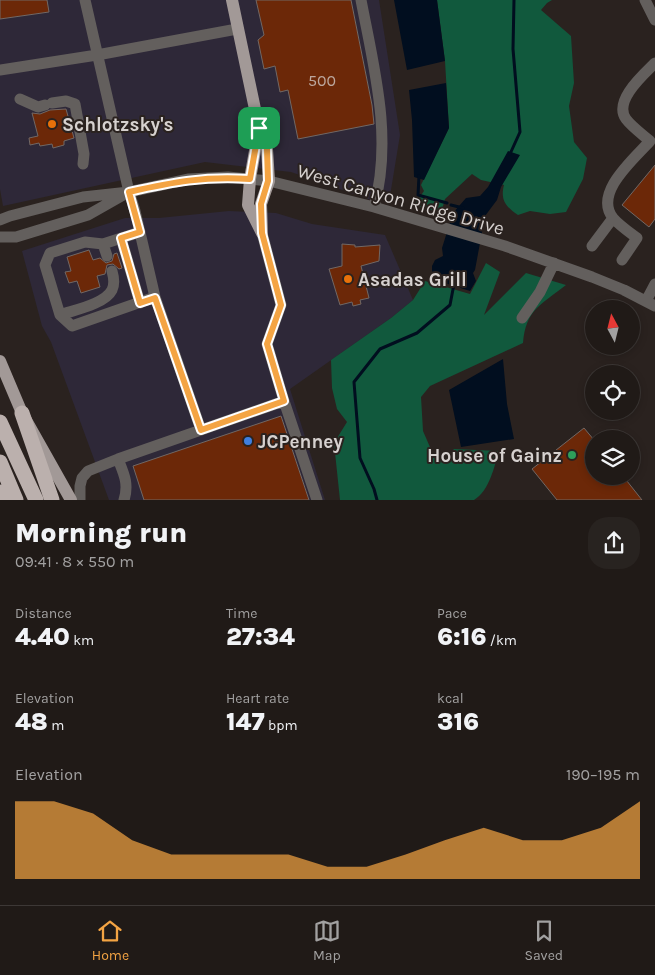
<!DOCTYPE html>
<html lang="en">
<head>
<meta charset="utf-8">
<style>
	:root { --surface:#201a17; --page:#282320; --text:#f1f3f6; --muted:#a2a1a1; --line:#3d3836; --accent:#f4a443 }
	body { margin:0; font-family:Karla,sans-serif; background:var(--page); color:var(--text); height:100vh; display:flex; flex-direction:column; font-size:19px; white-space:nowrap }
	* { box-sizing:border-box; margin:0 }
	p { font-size:16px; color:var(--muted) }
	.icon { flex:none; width:28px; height:28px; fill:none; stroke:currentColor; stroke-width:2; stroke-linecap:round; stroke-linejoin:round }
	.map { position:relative; height:500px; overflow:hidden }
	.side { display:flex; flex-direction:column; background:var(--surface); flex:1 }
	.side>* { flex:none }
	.needle { width:32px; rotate:353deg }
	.buttons { position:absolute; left:585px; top:300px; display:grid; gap:10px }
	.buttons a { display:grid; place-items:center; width:55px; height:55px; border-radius:50%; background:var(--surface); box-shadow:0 2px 8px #0003,0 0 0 1px var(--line); font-size:25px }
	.pin { position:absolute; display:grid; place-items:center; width:42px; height:42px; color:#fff; margin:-21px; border-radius:10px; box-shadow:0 2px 8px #0006 }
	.round { display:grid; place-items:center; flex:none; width:52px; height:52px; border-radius:20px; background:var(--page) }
	.headline { display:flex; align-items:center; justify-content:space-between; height:85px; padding:0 15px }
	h1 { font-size:28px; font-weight:800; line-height:38px }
	.stats { display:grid; grid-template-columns:repeat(3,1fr); gap:8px; height:85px; padding:5px 15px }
	.stats div { display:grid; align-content:center }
	.stats b { font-size:25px; font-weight:800 }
	.stats small { font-size:14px; font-weight:400 }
	.stats p { font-size:14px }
	.chart { height:140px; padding:10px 15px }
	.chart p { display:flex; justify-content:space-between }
	.chart svg { width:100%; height:90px; margin-top:5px; fill:var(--accent); opacity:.7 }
	.tabs { display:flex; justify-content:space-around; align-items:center; height:70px; border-top:1px solid var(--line); background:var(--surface); font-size:14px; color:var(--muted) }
	.tabs a { display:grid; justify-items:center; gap:2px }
	.tabs .selected { color:var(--accent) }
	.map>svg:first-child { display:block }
	.commercial { fill:#2e2838 }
	.forest { fill:#11593d }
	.water { fill:#010e1f }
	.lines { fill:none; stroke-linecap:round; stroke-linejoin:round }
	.stream { stroke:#010e1f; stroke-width:3 }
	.building { fill:#6c2808; stroke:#716865 }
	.minor { stroke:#635f5d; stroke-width:11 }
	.major { stroke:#a29997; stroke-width:12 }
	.highway { stroke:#bbb0ad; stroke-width:15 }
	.route-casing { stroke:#fff; stroke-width:10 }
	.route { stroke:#f4a443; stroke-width:6 }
	.food-dot { fill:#e8710a; stroke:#2a221f; stroke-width:2 }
	.shop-dot { fill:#3f7fe0; stroke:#2a221f; stroke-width:2 }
	.leisure-dot { fill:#2e9e5b; stroke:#2a221f; stroke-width:2 }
	.labels { text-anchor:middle; stroke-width:4; stroke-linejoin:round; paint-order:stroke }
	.number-label { font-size:16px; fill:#bca79d }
	.poi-label { font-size:19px; font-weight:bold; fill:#d6d1cf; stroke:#2a221f; text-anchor:start }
	.street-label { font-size:19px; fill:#d6d1cf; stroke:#2a221f }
</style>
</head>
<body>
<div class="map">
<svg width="655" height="500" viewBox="0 0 655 500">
	<rect width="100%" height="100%" fill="#2a221f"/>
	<path class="commercial" d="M 0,0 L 379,0 L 400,135 L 390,196 L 374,201 L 291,172 L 205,162 L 3,206 L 0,189 Z
		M 229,211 L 276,213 L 312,224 L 385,235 L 413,300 L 391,318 L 290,389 L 325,500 L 109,500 L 51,342 L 42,326 L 22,251 L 125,218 L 159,218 Z"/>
	<path class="forest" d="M 437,0 L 552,0 L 547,3 L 541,10 L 571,36 L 574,83 L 569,106 L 574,142 L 587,158 L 583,179 L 566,212 L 550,214 L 530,211 L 518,215 C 506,207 500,200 504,185 L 481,180 L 472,174 L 445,199 L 441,213 L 414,205 L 424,191 L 421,185 L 449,128 L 445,61 Z
		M 486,263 L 500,272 L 484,315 L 526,273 L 566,285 C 541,305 526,309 523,343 L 430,386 L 421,397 L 423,431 L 433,454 L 444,460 L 454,449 L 499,451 C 494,467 490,490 474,500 L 340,500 L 334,443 L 347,422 L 337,409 L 332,388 L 331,360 L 391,318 L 413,300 L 425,281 L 470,294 Z"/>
	<path class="water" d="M 394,0 L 437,0 L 445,61 L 407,70 Z
		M 446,83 L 449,128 L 424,180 L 414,177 L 412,120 L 409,90 Z
		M 508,151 L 520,155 L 501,187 L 497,200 L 485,216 L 475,270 L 473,273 L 476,281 L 470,291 L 432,279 L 432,266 L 435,260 L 443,256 L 442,248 L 453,213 L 466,198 L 480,196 L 488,187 Z
		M 503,359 L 507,404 L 514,439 L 461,447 L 449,390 Z"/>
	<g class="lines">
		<path class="stream" d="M 510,154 L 520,132 L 513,49 L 514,0
			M 419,176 L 418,195 L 447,203
			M 451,205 L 463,208
			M 377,500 L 374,489 L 360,458 L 354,382 L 380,349 L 417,333 L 450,305 L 454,284"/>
	</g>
	<path class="building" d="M 0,0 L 47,0 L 49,12 L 0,19 Z
		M 256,0 L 351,0 L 372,105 L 374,124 L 298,139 L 288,90 L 280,92 L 275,66 L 264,69 L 258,40 L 264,35 Z
		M 66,109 L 74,138 L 64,141 L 64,145 L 53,148 L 52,144 L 40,146 L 39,143 L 30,145 L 29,138 L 38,136 L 32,113 L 40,114 L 50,110 Z
		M 655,165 L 655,219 L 649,227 L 622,205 Z
		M 342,244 L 355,245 L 355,247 L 380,245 L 379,261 L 361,266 L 369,298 L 360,300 L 361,304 L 353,306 L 352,302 L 340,305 L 329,269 L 342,266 Z
		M 89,250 L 93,260 L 100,258 L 106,263 L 112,261 L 114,254 L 117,253 L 122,268 L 119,269 L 113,264 L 107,265 L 105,274 L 97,276 L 100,287 L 81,293 L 77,281 L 69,283 L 65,272 L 71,271 L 67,257 Z
		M 281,416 L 309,500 L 144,500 L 133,466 Z
		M 584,428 L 594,440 L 594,476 L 623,476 L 642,500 L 557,500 L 532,469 Z"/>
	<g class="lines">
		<path class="minor" d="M 85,0 L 129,192 L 135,211 L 155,297 L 201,430
			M 361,0 C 374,68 393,138 374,207
			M 645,0 L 655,20
			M 0,70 L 97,55 L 237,29
			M 20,99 L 38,107 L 45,105
			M 52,103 L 66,101 L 75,104 L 84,154 L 83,164
			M 0,220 L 10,216 L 83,197 L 129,192 L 189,179 L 228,177 L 269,181 L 374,207 L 505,246 L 592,277 L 624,290 L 655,306
			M 140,232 L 103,244 L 85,242 L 50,253 L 45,265 L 60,315 L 72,326 L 155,297
			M 0,237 L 16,237 L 88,215 L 125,194
			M 121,238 L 140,303
			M 103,244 L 107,256
			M 592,246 L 613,218
			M 622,260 L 637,238 C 629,232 619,225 613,218 C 593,193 634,159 650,141 C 642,134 632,127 626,119 C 613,101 643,75 655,63
			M 646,301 L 655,284
			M 60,315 C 74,310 105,304 112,290 C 115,284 114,278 112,271
			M 522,318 L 540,292 L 554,263
			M 284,401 L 317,500
			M 118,459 C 124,474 129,484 124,500
			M 80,500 L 80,486 L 82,478 L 88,471 L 118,459 L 284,401 L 267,344 L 281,305 L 262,233"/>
		<path class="major" d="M 232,0 L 259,128
			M 259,128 L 267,149 L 269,181 L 261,204 L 262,233 L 248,205 L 250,179 Z
			M 0,361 L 22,413 L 71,500"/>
		<path class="highway" d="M 22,413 L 52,500
			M 0,422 L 36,500
			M 0,462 L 16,500
			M 0,492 L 4,500"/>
	</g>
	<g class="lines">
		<g class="route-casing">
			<path id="route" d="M 259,128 L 267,149 L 268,181 L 261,204 L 262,233 L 281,305 L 267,344 L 284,401 L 201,430 L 155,298 L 140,303 L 121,238 L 140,232 L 129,192 C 173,182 204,176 250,179 Z"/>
		</g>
		<use href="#route" class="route"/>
	</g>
	<g class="food-dot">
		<circle cx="52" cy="124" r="5"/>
		<circle cx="348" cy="279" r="5"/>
	</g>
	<circle class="shop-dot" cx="248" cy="441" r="5"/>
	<circle class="leisure-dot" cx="572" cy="455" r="5"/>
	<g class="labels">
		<g class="number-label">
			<text x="322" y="86">500</text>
		</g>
		<g class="poi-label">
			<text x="62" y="131">Schlotzsky's</text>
			<text x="358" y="286">Asadas Grill</text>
			<text x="258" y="448">JCPenney</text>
			<text x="562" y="462" text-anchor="end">House of Gainz</text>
		</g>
		<g class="street-label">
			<text transform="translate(401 199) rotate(16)" y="7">West Canyon Ridge Drive</text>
		</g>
	</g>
</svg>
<div class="buttons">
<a><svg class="needle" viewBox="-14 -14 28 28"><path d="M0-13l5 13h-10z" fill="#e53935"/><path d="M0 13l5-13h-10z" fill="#a2a1a1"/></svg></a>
<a><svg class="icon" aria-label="locate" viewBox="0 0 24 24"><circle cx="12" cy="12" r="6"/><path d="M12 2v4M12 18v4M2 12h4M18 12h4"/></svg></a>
<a><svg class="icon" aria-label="layers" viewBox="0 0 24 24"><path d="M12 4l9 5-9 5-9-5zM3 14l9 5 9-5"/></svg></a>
</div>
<div class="pin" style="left:259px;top:128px;background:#1e9e55"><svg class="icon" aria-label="arrive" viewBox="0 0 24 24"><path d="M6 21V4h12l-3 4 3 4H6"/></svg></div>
</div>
<section class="side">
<div class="headline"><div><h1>Morning run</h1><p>09:41 · 8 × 550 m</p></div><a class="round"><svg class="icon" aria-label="share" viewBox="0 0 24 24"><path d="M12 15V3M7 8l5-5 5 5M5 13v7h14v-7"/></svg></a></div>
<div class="stats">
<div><p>Distance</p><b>4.40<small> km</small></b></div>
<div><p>Time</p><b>27:34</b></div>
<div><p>Pace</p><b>6:16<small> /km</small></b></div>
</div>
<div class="stats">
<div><p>Elevation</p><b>48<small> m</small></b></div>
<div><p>Heart rate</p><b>147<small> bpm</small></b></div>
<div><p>kcal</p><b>316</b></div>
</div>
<div class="chart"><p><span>Elevation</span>190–195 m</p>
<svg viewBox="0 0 160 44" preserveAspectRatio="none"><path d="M0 44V6L10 6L20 12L30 25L40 32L50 32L60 32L70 32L80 38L90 38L100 32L110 25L120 19L130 25L140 25L150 19L160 6V44z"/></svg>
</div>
</section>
<nav class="tabs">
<a class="selected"><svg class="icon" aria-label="home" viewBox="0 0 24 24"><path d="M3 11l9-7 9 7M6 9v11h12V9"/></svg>Home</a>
<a><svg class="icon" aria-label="map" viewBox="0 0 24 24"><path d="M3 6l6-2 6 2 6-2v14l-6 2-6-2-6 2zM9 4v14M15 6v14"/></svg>Map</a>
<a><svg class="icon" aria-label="saved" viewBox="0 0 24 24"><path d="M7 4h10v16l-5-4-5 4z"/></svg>Saved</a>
</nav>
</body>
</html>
